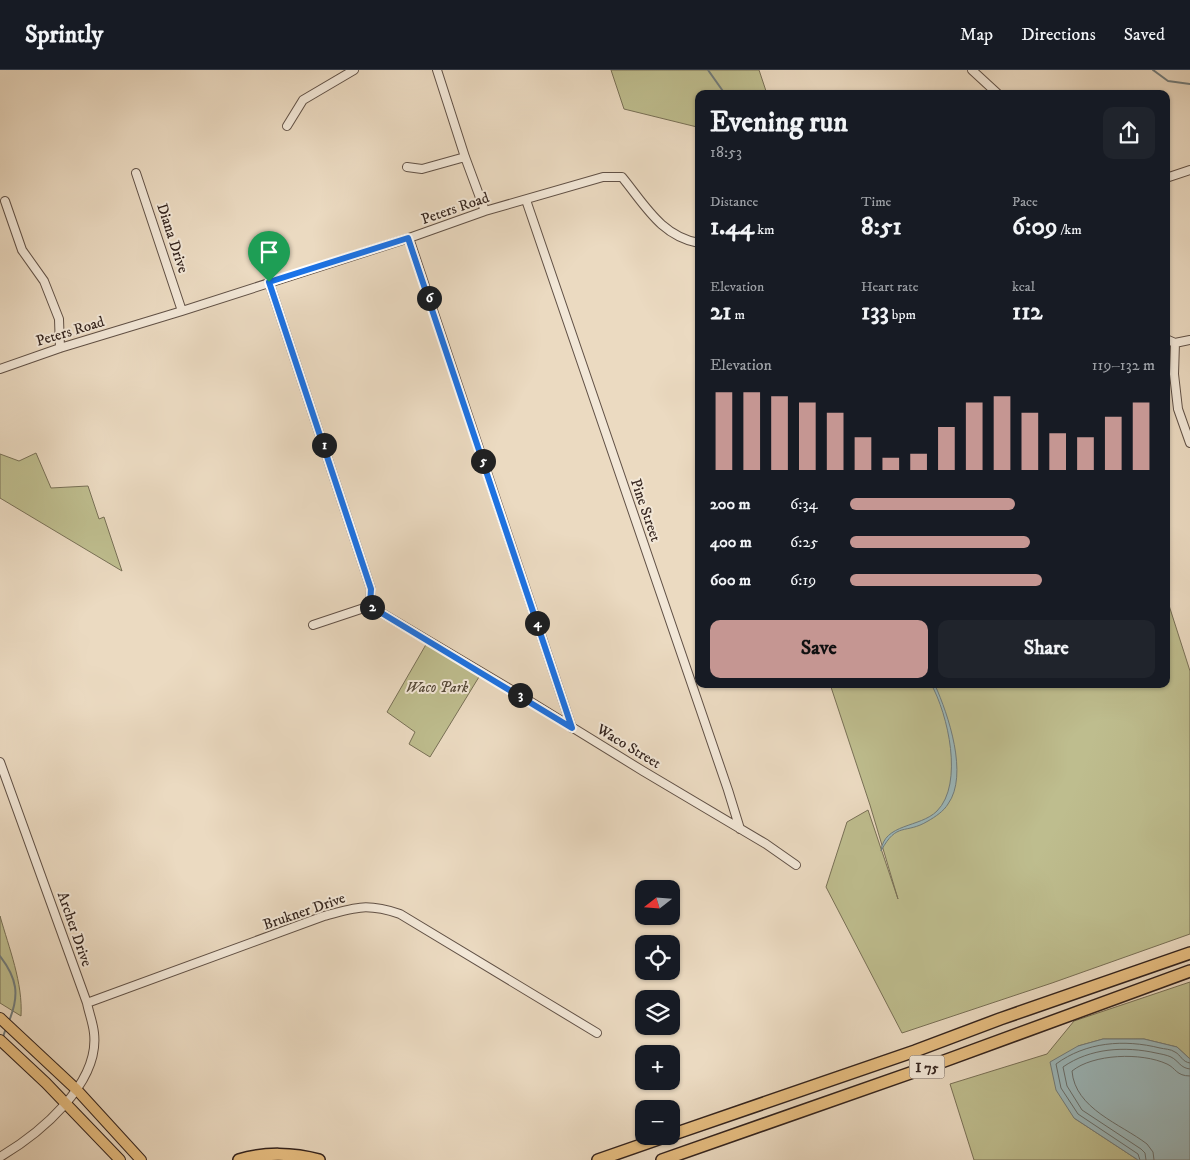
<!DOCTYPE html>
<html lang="en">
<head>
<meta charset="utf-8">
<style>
	:root { --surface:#171b24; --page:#20242c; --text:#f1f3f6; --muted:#9ea1a6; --line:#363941; --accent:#c59692 }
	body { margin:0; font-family:"IM FELL DW Pica",serif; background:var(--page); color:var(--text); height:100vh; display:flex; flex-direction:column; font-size:19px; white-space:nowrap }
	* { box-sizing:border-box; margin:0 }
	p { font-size:16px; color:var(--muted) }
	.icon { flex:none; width:28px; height:28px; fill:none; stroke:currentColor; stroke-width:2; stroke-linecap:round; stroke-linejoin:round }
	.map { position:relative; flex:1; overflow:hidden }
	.side { position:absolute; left:695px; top:20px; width:475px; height:598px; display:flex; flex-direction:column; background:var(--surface); border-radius:10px; box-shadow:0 1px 4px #0004 }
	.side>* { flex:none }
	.needle { width:32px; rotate:253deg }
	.fabs { position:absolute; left:635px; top:810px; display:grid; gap:10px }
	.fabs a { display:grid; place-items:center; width:45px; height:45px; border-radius:10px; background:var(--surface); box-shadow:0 1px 4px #0004; font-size:25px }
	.pin { position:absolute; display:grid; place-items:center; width:42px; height:42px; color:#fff; margin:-51px -21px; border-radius:50% 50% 50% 0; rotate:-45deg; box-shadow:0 0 5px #0007 }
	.pin .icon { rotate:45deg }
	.km { position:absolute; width:25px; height:25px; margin:-12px; border-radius:50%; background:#222; color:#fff; font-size:14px; line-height:25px; text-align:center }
	.round { display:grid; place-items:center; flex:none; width:52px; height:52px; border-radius:10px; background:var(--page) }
	.head { display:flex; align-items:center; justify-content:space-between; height:85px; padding:0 15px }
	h1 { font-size:28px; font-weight:800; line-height:38px }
	.stats { display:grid; grid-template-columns:repeat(3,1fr); gap:8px; height:85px; padding:5px 15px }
	.stats div { display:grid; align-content:center }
	.stats b { font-size:25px; font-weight:800 }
	.stats small { font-size:14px; font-weight:400 }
	.stats p { font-size:14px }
	.chart { height:140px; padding:10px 15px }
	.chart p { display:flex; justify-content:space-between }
	.chart svg { width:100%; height:90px; margin-top:5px; stroke:var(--accent); stroke-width:6 }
	.button { display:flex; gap:10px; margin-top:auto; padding:10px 15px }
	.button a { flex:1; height:58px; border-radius:10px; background:var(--accent); color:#111; font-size:20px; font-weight:800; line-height:58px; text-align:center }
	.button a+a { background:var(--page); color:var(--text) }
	ul { padding:0 15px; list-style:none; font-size:16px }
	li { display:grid; grid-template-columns:80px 60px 1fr; align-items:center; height:38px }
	li i { height:12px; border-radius:6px; background:var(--accent) }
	header { display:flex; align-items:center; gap:30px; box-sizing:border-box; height:70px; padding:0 25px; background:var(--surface); border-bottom:1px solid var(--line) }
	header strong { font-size:24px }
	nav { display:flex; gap:28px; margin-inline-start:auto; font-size:18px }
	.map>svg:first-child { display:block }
	.green { fill:#bebd8e; stroke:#787056 }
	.water { fill:#9bb8bc; stroke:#717c7c }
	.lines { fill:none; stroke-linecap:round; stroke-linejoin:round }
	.shore { stroke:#676e6c; stroke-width:1 }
	.stream { stroke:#717c7c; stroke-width:2 }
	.minor-casing { stroke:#615146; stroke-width:10 }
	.major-casing { stroke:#33231d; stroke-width:12 }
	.highway-casing { stroke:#33231d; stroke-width:14 }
	.minor { stroke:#f2e7d7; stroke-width:8 }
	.major { stroke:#e6bd80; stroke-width:10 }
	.highway { stroke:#e6bd80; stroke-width:11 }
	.route-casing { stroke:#fff; stroke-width:10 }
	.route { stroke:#1a73e8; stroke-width:6 }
	.labels { text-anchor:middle; stroke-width:4; stroke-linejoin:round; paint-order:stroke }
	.shield { fill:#f2e7d7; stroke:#6c5e55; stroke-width:1 }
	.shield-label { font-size:14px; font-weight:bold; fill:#33231d }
	.street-label { font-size:15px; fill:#33231d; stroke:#f2e7d7 }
	.park-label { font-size:15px; font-style:italic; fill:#564a39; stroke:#f2e7d7 }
</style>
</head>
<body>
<header>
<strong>Sprintly</strong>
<nav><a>Map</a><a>Directions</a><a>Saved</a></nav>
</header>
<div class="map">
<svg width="1190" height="1090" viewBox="0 0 1190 1090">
	<rect width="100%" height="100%" fill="#ebdac1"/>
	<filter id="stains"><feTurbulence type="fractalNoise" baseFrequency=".004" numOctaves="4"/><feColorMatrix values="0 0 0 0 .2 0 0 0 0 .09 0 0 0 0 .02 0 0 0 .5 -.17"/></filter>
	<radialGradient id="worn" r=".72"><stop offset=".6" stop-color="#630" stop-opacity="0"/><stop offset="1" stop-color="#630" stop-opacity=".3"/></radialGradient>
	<path class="green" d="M 611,0 L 759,0 L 767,24 L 699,24 L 699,71 L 697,57 L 624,39 Z
		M 36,383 L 51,418 L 88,416 L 99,449 L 104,447 L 122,501 L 0,428 L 0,384 L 19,391 Z
		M 1166,526 L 1190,601 L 1190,864 L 1052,913 L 902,963 L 826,817 L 847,752 L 868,740 L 898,829 L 870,735 L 830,614 L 1166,614 Z
		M 428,571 L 482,602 L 430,687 L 409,674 L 415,662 L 387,642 Z
		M 0,846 C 9,878 23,913 21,946 L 0,933 Z
		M 1190,912 L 1190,989 L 1177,977 L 1144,969 L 1103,969 L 1078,976 L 1074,1048 L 1138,1090 L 974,1090 L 950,1014 L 1047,984 L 1074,951 Z"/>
	<path class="water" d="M 931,614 L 935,615 C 948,644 969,705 948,734 C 944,741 935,747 928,751 C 905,765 897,751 881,781 C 884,753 920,758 937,741 C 964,714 948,644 931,614 Z
		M 1103,969 L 1144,969 L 1177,977 L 1190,989 L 1190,1090 L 1138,1090 L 1074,1048 L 1056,1020 L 1050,992 L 1078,976 Z"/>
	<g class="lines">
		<path class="shore" d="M 1140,1090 L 1138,1084 L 1078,1044 L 1061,1018 L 1056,994 C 1086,972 1124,969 1160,978 C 1164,979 1171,979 1175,982 C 1181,985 1182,992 1190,993
			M 1146,1090 L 1145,1083 L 1141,1079 L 1082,1040 L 1067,1016 L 1063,997 C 1090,978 1125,976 1156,983 C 1161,984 1167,985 1171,987 C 1179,991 1180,998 1190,999
			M 1154,1090 L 1153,1082 L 1147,1074 C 1121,1054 1075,1039 1072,1001 C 1093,984 1141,982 1167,994 C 1176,998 1176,1006 1190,1006"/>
		<path class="stream" d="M 708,0 L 725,24
			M 1153,0 L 1168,11 L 1190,14
			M 0,886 C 17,908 20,925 9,951
			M 3,967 L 6,958"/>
		<g class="minor-casing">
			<path id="minor" d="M 437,0 L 465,87 L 485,141
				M 972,0 L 998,24
				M 287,56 L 303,30 L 354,0
				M 407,97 L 422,99 L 465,87
				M 136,103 L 182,241
				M 1166,108 L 1190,100
				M 526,130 L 728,720 L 740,759
				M 5,131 L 22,180 L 44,211 L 59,249 L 60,278
				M 409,168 L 572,658
				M 269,212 L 371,519 L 370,536
				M 1166,269 L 1175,273 L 1190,270
				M 1175,273 L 1174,304 L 1178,339 L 1190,373
				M 0,299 L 60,278 L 182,241 L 409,168 L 485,141 L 603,107 L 622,107 C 645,135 661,166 699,173
				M 313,555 L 370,536 L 510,619 L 643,701 L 766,774 L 796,795
				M 0,692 L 87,933 C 89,943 93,953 94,963 C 100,1014 39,1064 0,1087
				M 87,933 L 324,846 C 356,837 367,833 400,844 L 597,963"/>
		</g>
		<g class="major-casing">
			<path id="major" d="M 0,948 L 77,1020 L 141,1090
				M 0,970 L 46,1013 L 120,1090"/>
		</g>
		<g class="highway-casing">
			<path id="highway" d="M 671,1065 L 915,981 L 1000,949 L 1190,883
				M 239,1090 C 264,1082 294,1083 319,1090
				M 598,1090 L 667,1066
				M 662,1090 L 936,994 L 1190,901"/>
		</g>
		<use href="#minor" class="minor"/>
		<use href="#major" class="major"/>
		<use href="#highway" class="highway"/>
	</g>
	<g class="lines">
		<g class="route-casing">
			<path id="route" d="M 408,168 L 572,658 L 370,536 L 371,519 L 269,212 Z"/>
		</g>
		<use href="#route" class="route"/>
	</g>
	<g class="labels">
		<rect class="shield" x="909.5" y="985.5" width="35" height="23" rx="4"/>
		<g class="shield-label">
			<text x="927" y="1002">I 75</text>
		</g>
		<g class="street-label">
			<text transform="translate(455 138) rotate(-19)" y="5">Peters Road</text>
			<text transform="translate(173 168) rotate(72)" y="5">Diana Drive</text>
			<text transform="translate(70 261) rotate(-17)" y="5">Peters Road</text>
			<text transform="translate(646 440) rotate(71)" y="5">Pine Street</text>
			<text transform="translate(629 676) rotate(31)" y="5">Waco Street</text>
			<text transform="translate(304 841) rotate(-19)" y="5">Brukner Drive</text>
			<text transform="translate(75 859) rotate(71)" y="5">Archer Drive</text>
		</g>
		<g class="park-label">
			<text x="437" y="622">Waco Park</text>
		</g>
	</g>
	<rect width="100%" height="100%" filter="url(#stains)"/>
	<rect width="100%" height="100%" fill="url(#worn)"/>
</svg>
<div class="fabs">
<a><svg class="needle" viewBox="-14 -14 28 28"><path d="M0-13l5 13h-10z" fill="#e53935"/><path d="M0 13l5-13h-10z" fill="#9ea1a6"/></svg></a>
<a><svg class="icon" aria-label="locate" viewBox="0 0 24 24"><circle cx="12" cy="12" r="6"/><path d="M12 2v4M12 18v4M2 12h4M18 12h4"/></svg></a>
<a><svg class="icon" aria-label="layers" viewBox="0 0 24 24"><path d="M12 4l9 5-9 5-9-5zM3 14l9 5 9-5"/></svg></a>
<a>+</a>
<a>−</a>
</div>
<div class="pin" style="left:269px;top:212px;background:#1e9e55"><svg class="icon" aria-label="arrive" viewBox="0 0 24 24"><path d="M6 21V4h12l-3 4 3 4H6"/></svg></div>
<b class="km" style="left:324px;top:375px">1</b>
<b class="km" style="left:372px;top:537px">2</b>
<b class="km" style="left:520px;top:625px">3</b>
<b class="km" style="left:537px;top:553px">4</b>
<b class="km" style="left:483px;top:391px">5</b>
<b class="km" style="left:429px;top:228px">6</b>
<section class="side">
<div class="head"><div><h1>Evening run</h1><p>18:53</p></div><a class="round"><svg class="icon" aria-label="share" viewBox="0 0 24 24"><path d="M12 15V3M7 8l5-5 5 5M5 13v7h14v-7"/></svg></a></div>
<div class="stats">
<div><p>Distance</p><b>1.44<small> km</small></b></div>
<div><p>Time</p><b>8:51</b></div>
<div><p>Pace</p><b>6:09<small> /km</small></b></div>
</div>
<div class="stats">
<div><p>Elevation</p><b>21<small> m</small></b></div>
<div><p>Heart rate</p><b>133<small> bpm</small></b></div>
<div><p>kcal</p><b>112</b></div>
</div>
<div class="chart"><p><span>Elevation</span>119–132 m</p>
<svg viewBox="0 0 160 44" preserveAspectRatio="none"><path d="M5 44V6M15 44V6M25 44V8M35 44V11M45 44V16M55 44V28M65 44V38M75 44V36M85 44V23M95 44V11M105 44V8M115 44V16M125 44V26M135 44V28M145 44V18M155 44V11"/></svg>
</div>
<ul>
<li><b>200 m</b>6:34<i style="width:54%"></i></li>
<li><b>400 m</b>6:25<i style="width:59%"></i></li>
<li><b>600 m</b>6:19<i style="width:63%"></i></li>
</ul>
<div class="button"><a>Save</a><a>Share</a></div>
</section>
</div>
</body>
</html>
